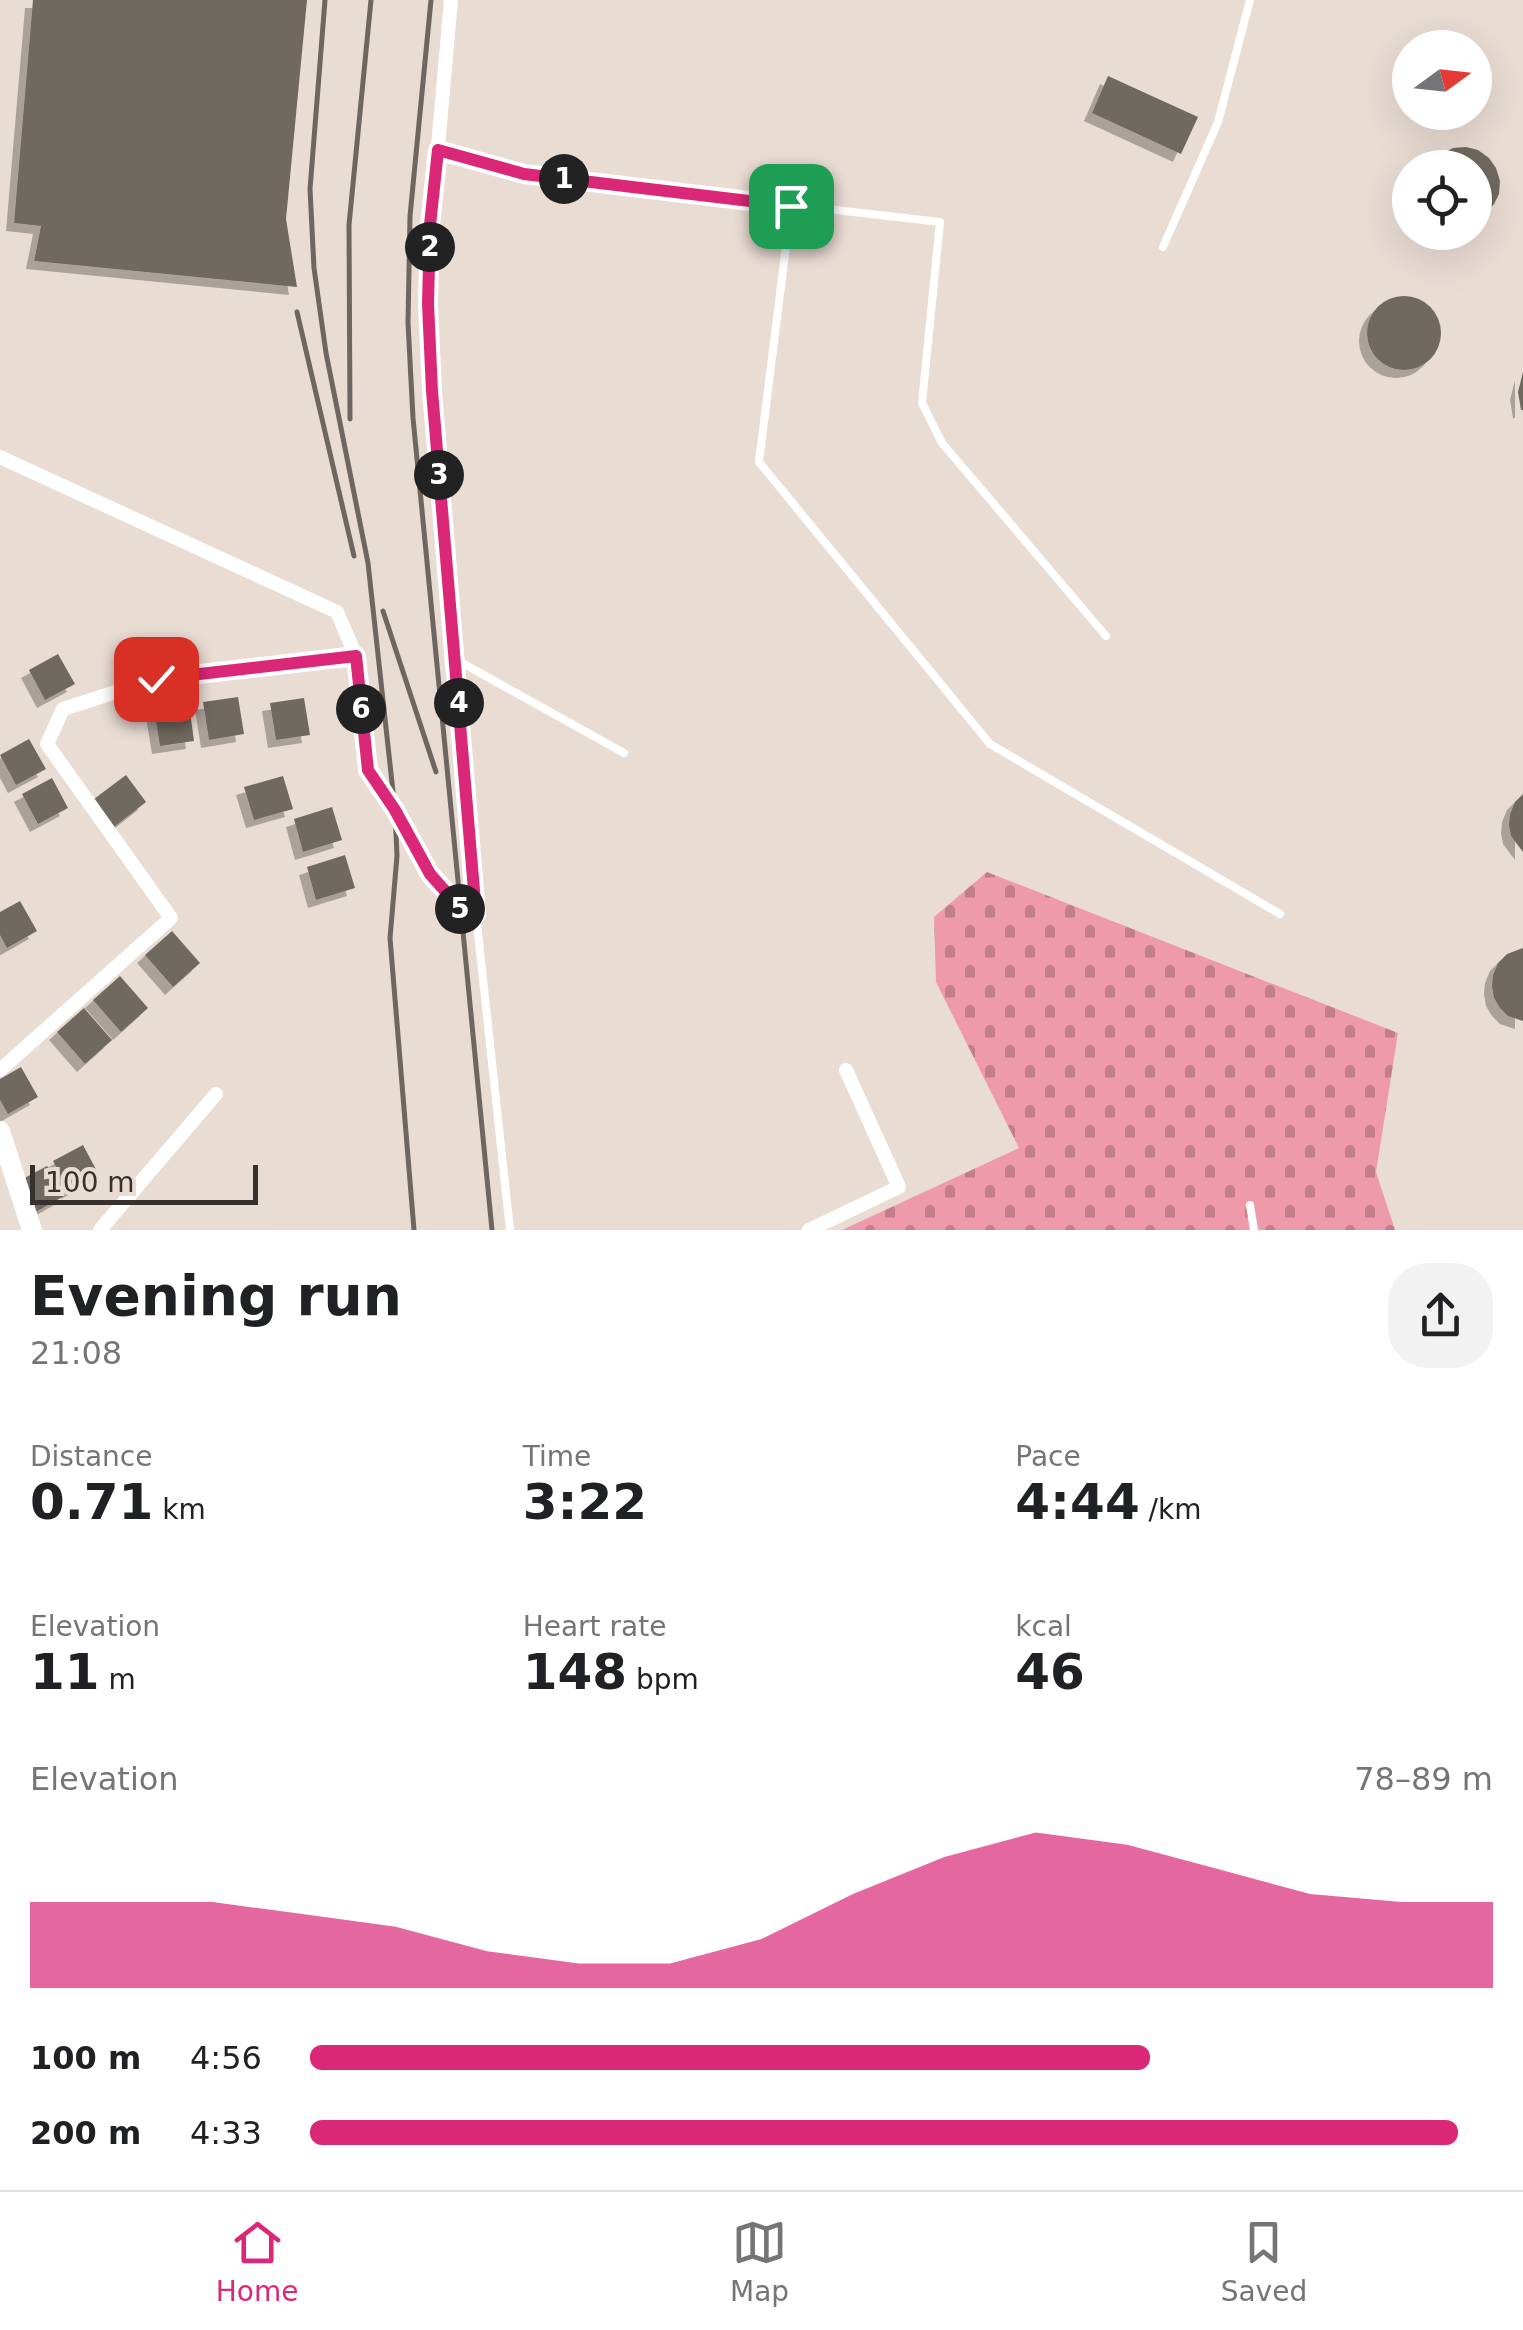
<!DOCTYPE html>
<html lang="en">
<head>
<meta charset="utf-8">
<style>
	:root { --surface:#fff; --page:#f2f2f2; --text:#202124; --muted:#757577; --line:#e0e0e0; --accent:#db2777 }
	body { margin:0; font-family:"DejaVu Sans",sans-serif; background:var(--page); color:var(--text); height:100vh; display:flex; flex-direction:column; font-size:38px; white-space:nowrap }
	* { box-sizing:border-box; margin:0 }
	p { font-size:32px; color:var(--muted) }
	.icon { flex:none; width:55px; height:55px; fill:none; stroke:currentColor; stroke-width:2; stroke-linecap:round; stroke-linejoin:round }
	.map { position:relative; height:1230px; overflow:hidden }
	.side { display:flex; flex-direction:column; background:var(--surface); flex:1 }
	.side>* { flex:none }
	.needle { width:65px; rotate:75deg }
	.controls { position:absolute; left:1392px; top:30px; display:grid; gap:20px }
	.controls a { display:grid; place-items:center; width:100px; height:100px; border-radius:50%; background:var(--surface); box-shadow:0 10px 40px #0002; font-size:50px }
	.scale { position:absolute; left:30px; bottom:25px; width:228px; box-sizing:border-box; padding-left:10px; border:5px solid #36312e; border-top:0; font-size:28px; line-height:35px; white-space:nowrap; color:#36312e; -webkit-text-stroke:8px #e9dcd3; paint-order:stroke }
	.pin { position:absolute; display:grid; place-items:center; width:85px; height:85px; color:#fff; margin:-42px; border-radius:20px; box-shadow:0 5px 15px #0006 }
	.km { position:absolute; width:50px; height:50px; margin:-25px; border-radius:50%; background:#222; color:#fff; font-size:28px; line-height:50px; text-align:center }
	.round { display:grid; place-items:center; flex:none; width:105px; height:105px; border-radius:40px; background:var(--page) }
	.headline { display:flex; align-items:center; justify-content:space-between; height:170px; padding:0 30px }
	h1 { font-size:55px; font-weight:800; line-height:75px }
	.stats { display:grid; grid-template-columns:repeat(3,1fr); gap:15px; height:170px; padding:10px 30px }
	.stats div { display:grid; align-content:center }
	.stats b { font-size:50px; font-weight:800 }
	.stats small { font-size:28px; font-weight:400 }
	.stats p { font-size:28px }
	.chart { height:280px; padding:20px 30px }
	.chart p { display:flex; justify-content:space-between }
	.chart svg { width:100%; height:180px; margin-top:10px; fill:var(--accent); opacity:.7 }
	ul { padding:0 30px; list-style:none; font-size:32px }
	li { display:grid; grid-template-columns:160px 120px 1fr; align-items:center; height:75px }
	li i { height:25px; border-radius:12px; background:var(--accent) }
	.tab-bar { display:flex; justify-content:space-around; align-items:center; height:140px; border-top:2px solid var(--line); background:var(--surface); font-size:28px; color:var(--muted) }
	.tab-bar a { display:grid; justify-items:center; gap:5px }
	.tab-bar .on { color:var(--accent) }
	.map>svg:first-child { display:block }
	.cemetery { fill:url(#cemetery-stones) }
	.building { fill:#70695e; filter:url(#shadow) }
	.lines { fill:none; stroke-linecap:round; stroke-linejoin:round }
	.lane { stroke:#fff; stroke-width:8 }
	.street { stroke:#fff; stroke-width:14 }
	.secondary { stroke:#fff; stroke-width:20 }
	.rail { stroke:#6e6661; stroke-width:5 }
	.route-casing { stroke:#fff; stroke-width:20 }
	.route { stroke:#db2777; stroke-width:12 }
</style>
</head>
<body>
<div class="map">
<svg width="1523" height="1230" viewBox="0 0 1523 1230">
	<defs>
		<pattern id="cemetery-stones" width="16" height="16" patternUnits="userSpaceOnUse" patternTransform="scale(2.5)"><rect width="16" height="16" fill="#ee9aaa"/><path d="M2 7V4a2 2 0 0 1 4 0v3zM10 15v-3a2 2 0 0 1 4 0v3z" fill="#c27e8b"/></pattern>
		<filter id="shadow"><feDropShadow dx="-8" dy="8" stdDeviation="0" flood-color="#0004"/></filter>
	</defs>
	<rect width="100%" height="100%" fill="#e9dcd3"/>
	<path class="cemetery" d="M 987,872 L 1398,1033 L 1376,1172 L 1395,1230 L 842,1230 L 1019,1148 L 936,982 L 934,917 Z"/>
	<path class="building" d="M 33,0 L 307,0 L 286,219 L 297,287 L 34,261 L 41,226 L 14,223 Z
		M 1108,76 L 1198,117 L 1181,154 L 1092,113 Z
		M 1466,147 L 1478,150 L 1489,158 L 1496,168 L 1500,181 L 1499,194 L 1494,204 L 1486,213 L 1475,220 L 1475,168 L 1430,168 L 1441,154 L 1453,148 Z
		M1367 333a37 37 0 1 1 74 0a37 37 0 1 1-74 0Z
		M 1523,372 L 1523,410 L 1521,410 L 1518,392 Z
		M 58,654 L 75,684 L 45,700 L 29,670 Z
		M 238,697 L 244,734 L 209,740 L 203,702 Z
		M 304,698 L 310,735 L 276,740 L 270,703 Z
		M 189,704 L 194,741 L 160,746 L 154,709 Z
		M 29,739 L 46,769 L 16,785 L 0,755 Z
		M 126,775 L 146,802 L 114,827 L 94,799 Z
		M 283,776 L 293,809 L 254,820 L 244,787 Z
		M 52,778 L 68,808 L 38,824 L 22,794 Z
		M 1523,794 L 1523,852 L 1511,836 L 1509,825 L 1510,814 L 1515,802 Z
		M 332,807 L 342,840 L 303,852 L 294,819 Z
		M 345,855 L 355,888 L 316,900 L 307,867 Z
		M 20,901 L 37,931 L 7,948 L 0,935 L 0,912 Z
		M 172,931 L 200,963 L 173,987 L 145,955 Z
		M 1523,948 L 1523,1021 L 1508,1016 L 1500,1008 L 1494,998 L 1492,986 L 1493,975 L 1498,963 L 1507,954 Z
		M 120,976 L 148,1008 L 121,1032 L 93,1000 Z
		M 84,1008 L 112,1040 L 85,1064 L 57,1032 Z
		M 21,1067 L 38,1097 L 8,1114 L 0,1100 L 0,1079 Z
		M 83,1145 L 99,1175 L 69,1191 L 53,1161 Z
		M 47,1166 L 64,1196 L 34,1213 L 17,1182 Z"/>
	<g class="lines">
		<path class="lane" d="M 438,150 L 525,174 L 940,222 L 922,403 L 942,443 L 1106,636
			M 791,206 L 759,462 L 990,744 L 1280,914
			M 1163,247 L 1218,122 L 1250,0
			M 455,659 L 624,753
			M 476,914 L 510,1230
			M 1250,1205 L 1254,1230"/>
		<path class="street" d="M 0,457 L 337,612 L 356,656 L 368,770 L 395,810 L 430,874 L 462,911 L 476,914 L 432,391 L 428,303 L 431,225 L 451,0
			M 0,1070 L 171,918 L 47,744 L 63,709 L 156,679 L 356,656
			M 100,1230 L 216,1094
			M 809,1230 L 899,1187 L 846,1070"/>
		<path class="secondary" d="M 0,1131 L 32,1230"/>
		<path class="rail" d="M 325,0 L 310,189 L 314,268 L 326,353 L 368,563 L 395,810 L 397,856 L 390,938 L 414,1230
			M 431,0 L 410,216 L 408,323 L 413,418 L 492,1230
			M 297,312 L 354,556
			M 350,419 L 349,225 L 371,0
			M 383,611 L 436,772"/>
	</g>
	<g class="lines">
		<g class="route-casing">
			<path id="route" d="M 156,679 L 356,656 L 368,770 L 395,810 L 430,874 L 462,910 L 476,914 L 432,391 L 428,304 L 430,225 L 438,150 L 524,174 L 791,206"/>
		</g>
		<use href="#route" class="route"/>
	</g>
</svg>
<div class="controls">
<a><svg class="needle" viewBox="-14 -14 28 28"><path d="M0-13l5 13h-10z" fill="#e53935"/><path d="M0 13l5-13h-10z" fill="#757577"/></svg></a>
<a><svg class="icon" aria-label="locate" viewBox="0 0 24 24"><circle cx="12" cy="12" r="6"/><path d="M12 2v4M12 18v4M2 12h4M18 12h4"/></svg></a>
</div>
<div class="scale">100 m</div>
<div class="pin" style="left:791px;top:206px;background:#1e9e55"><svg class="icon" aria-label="arrive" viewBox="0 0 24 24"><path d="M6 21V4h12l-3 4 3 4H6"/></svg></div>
<div class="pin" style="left:156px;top:679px;background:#d93025"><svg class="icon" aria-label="check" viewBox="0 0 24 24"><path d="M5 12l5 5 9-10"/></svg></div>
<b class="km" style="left:564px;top:179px">1</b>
<b class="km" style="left:430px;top:247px">2</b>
<b class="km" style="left:439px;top:475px">3</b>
<b class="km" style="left:459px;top:703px">4</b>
<b class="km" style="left:460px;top:909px">5</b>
<b class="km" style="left:361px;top:709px">6</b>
</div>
<section class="side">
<div class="headline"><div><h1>Evening run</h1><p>21:08</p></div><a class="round"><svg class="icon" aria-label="share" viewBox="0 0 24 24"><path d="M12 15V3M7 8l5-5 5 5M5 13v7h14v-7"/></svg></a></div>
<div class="stats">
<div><p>Distance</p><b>0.71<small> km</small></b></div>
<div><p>Time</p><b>3:22</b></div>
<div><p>Pace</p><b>4:44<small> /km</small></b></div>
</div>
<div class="stats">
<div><p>Elevation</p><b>11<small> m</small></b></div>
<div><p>Heart rate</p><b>148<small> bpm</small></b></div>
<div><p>kcal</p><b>46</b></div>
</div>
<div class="chart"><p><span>Elevation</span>78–89 m</p>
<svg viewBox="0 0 160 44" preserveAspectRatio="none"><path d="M0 44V23L10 23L20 23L30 26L40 29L50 35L60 38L70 38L80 32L90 21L100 12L110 6L120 9L130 15L140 21L150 23L160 23V44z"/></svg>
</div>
<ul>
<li><b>100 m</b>4:56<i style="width:71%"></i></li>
<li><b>200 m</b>4:33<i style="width:97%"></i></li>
</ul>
</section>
<nav class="tab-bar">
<a class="on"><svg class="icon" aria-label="home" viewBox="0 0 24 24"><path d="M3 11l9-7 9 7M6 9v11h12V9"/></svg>Home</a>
<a><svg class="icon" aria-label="map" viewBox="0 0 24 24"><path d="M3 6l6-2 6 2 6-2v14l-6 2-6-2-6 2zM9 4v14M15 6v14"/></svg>Map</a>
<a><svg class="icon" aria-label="saved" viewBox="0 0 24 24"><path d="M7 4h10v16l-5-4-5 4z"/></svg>Saved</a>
</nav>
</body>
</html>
